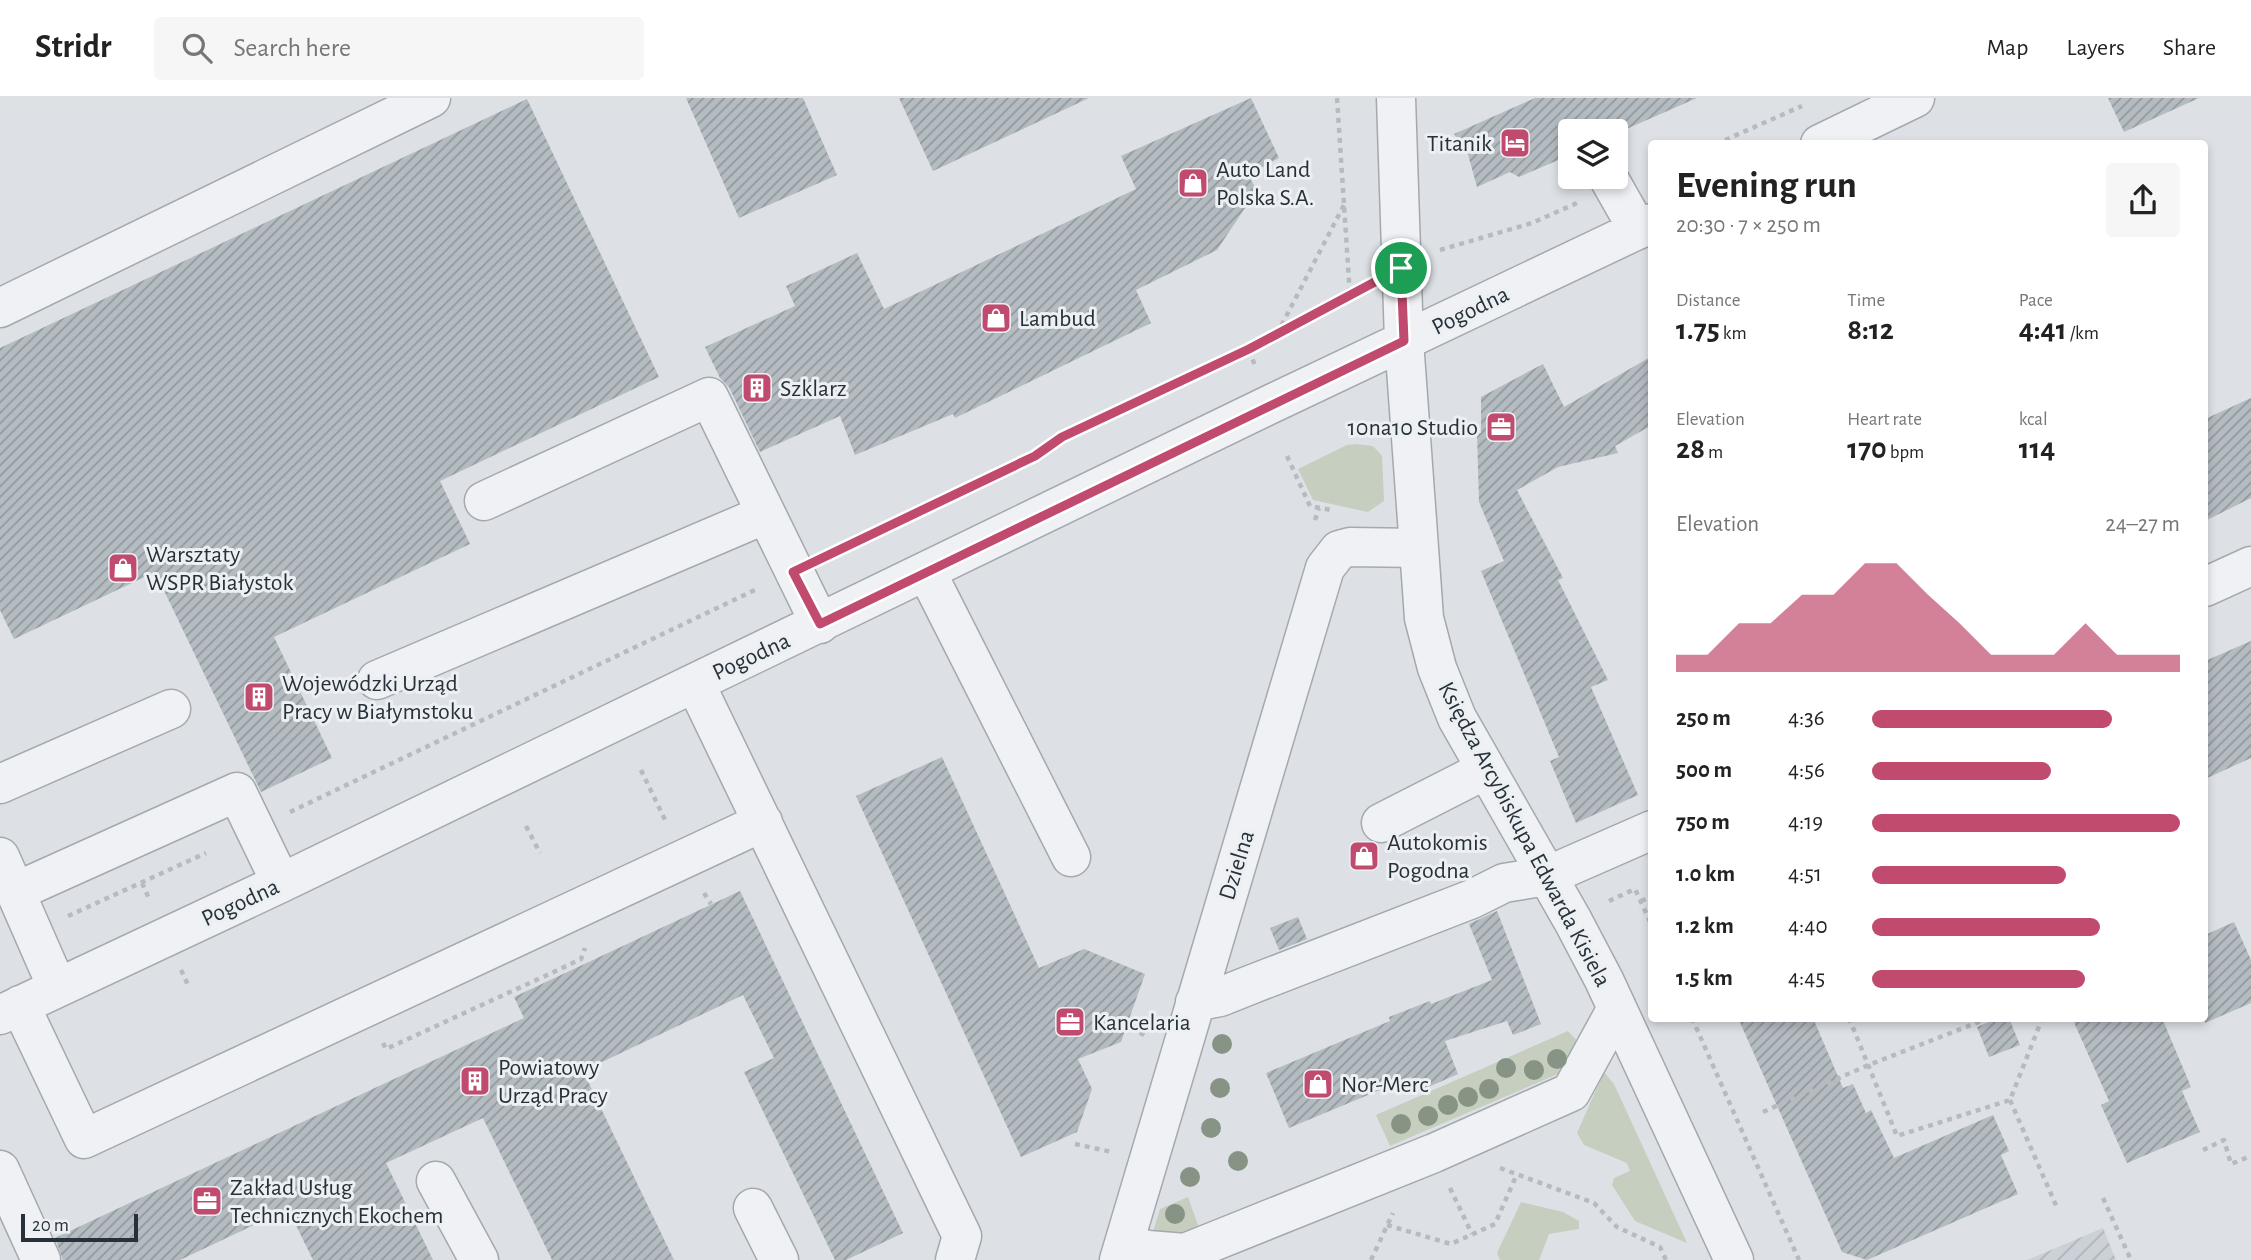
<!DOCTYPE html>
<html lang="en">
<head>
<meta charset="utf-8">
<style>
	:root { --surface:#fff; --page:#f6f6f6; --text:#222; --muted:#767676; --line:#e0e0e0; --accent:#c14b6f }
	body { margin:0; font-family:"Alegreya Sans",sans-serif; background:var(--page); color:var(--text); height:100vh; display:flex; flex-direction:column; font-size:26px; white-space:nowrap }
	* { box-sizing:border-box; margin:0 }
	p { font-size:23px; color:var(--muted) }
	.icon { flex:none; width:38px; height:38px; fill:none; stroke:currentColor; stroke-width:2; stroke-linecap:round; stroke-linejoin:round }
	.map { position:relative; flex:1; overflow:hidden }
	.side { position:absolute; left:1648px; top:42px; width:560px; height:882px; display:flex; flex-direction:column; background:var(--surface); border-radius:7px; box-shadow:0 4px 10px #0003 }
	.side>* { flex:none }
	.controls { position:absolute; left:1558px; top:21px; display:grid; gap:14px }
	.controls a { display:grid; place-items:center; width:70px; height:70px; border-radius:7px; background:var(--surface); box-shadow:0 4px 10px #0003; font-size:35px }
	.scale { position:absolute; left:21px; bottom:18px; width:117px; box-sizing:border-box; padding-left:7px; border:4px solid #28313a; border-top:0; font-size:19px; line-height:24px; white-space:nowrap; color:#28313a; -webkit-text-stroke:5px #ecf0f3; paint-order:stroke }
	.pin { position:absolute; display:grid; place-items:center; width:60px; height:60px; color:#fff; margin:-30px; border:4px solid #fff; border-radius:50%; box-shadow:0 2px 7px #0007 }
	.round { display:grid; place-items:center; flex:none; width:74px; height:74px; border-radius:7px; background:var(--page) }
	.headline { display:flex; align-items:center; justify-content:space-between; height:119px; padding:0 28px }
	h1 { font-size:38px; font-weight:600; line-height:52px }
	.stats { display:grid; grid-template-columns:repeat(3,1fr); gap:10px; height:119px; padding:7px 28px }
	.stats div { display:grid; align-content:center }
	.stats b { font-size:30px; font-weight:600 }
	.stats small { font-size:19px; font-weight:400 }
	.stats p { font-size:19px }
	.chart { height:196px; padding:14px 28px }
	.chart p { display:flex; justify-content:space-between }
	.chart svg { width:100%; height:126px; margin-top:7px; fill:var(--accent); opacity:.7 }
	ul { padding:0 28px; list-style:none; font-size:23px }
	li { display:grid; grid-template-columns:112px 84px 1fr; align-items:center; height:52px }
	li i { height:18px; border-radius:9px; background:var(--accent) }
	header { display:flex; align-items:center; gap:42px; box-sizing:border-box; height:98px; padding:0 35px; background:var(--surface); border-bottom:2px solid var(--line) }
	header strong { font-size:33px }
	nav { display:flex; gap:38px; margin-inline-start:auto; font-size:24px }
	.search { width:490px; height:63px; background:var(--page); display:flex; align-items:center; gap:18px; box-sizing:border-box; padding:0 24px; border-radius:7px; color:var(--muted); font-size:26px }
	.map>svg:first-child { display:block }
	.industrial { fill:url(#industrial-furrows) }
	.grass { fill:#c5cebf }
	.building { fill:url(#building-hatch) }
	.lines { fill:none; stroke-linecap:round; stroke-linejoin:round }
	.minor-casing { stroke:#a3a9ae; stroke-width:41 }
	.path { stroke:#b7bbc0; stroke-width:4.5; stroke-dasharray:5 5; stroke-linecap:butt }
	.minor { stroke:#eff1f4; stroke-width:38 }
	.tree { fill:#879485 }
	.route-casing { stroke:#fff; stroke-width:14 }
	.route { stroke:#c14b6f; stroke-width:9 }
	.labels { text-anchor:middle; stroke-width:6; stroke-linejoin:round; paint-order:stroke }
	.poi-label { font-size:24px; fill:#28313a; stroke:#ecf0f3; text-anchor:start }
	.street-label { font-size:24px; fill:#28313a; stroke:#ecf0f3 }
</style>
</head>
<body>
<header>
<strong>Stridr</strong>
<div class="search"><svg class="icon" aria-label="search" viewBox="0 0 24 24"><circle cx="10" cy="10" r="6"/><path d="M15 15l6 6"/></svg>Search here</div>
<nav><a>Map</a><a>Layers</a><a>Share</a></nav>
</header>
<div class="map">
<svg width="2251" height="1162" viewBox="0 0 2251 1162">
	<defs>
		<pattern id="industrial-furrows" width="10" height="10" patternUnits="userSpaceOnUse" patternTransform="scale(1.75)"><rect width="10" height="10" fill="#cbd1d6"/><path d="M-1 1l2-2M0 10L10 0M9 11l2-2" fill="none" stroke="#aeb4b8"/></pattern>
		<pattern id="building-hatch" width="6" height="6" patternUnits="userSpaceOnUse" patternTransform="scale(1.75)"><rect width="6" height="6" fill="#b4bbc1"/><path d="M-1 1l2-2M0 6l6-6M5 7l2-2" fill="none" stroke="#92999e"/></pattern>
	</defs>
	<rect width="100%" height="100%" fill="#dde1e5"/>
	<path class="industrial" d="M 2103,1130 L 2116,1162 L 2027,1162 Z"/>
	<path class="grass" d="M 1356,346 L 1373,348 L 1382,358 L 1384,403 L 1368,414 L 1313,402 L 1298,371 L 1347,347 Z
		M 1568,933 L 1578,944 L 1565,973 L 1390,1048 L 1376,1017 Z
		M 1604,974 L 1614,986 L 1687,1145 L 1635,1123 L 1612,1087 L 1614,1080 L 1630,1073 L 1627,1065 L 1584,1047 L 1577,1035 Z
		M 1188,1099 L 1198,1127 L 1194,1135 L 1151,1140 L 1160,1111 Z
		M 1521,1104 L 1563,1114 L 1579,1123 L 1579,1131 L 1549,1136 L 1539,1162 L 1500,1162 L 1497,1155 Z"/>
	<path class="building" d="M 686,0 L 803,0 L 837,77 L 739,120 Z
		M 899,0 L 1089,0 L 933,73 Z
		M 1251,0 L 1279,60 L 1248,77 L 1257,92 L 1217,152 L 1136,192 L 1151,225 L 955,320 L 953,316 L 855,357 L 840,318 L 760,354 L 729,289 L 720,280 L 705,249 L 795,208 L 786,188 L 857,155 L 884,211 L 1136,91 L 1121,58 Z
		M 1535,0 L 1697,0 L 1615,36 L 1615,33 L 1570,33 L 1570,57 L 1519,79 L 1510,74 L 1477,89 L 1467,53 L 1454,36 Z
		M 2108,0 L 2199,0 L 2124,34 Z
		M 527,1 L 659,279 L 440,383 L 470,446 L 274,539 L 332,660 L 261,694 L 155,474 L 14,541 L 0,512 L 0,250 Z
		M 1652,258 L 1652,327 L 1615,348 L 1618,355 L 1558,369 L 1517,392 L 1563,480 L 1558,482 L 1608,582 L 1591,589 L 1638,697 L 1576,725 L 1550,663 L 1559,659 L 1481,473 L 1504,463 L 1479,404 L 1477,335 L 1481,335 L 1481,299 L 1543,266 L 1564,309 Z
		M 2251,300 L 2251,400 L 2205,423 L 2205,321 Z
		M 2251,543 L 2251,660 L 2205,681 L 2205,563 Z
		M 942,659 L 1039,870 L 1084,851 L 1145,876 L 1121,944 L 1078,961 L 1092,991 L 1077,1034 L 1021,1059 L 856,698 Z
		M 740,793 L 903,1135 L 846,1162 L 835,1162 L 744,974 L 774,960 L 743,897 L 583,973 L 674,1162 L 552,1162 L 483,1020 L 386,1065 L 433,1162 L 313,1162 L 288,1111 L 180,1162 L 63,1162 L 55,1140 L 524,920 L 514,899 Z
		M 1497,813 L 1541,926 L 1513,937 L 1507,923 L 1445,943 L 1458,976 L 1417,994 L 1411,979 L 1289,1030 L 1266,975 L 1390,923 L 1389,919 L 1430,903 L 1431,906 L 1492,882 L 1469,826 Z
		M 1298,819 L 1307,841 L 1279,852 L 1270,830 Z
		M 2234,824 L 2251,862 L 2251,905 L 2205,925 L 2205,837 Z
		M 1738,920 L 1813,920 L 1843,990 L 1853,986 L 1866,1015 L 1871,1012 L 1894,1060 L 1993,1017 L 2009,1053 L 2001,1057 L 2018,1096 L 1867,1162 L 1842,1154 Z
		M 1998,920 L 2009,920 L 2020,947 L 1989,959 L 1977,929 Z
		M 2072,920 L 2162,920 L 2191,989 L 2182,993 L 2200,1034 L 2127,1065 L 2101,1007 L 2109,1003 Z"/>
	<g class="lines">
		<g class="minor-casing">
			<path id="minor" d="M 1396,0 L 1404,243 L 1419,450 L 1424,520 L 1437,570 L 1457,620 L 1573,823 L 1604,882 L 1734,1162
				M 1820,46 L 1915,0
				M 1608,79 L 1638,132
				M 0,210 L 431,0
				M 484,403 L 709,299 L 820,526
				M 926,473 L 1071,759
				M 2205,489 L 2251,468
				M 377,582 L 766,416
				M 695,585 L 962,1138 L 955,1162
				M 0,686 L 171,611
				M 1381,725 L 1485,672
				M 0,759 L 57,889
				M 15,794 L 237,694 L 281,785
				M 1195,904 L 1220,899 L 1250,887 L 1472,801 L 1504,785 L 1547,778 L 1652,732
				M 20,907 L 84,1041 L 763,724
				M 0,917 L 281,785 L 1271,306 L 1652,125
				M 0,1072 L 41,1162
				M 436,1083 L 479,1162
				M 753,1110 L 779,1162
				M 1124,1146 L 1148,1152 L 1185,1155 L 1434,1055 L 1571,994 L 1617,910
				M 1119,1162 L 1325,470 L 1339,452 L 1350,449 L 1419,450"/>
		</g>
		<path class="path" d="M 1337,0 L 1350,198
			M 1716,46 L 1802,8
			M 1440,152 L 1532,125 L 1577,105
			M 1277,236 L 1344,107
			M 1249,252 L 1256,270
			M 1287,358 L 1310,408 L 1331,412
			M 1315,422 L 1319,410
			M 830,456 L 1035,358 L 1062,339 L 1249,252 L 1363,191
			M 641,672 L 667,726
			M 290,714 L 759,490
			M 526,728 L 540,755
			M 142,785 L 150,803
			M 704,795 L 711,806
			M 1609,803 L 1635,791 L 1652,828
			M 1641,803 L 1652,798
			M 68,818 L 206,755
			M 181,872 L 189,889
			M 1692,920 L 1799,1162
			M 1849,920 L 1897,1038 L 2010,1002 L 2042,921
			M 1131,930 L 1146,938
			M 383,945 L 386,951 L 558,872 L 581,861 L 585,850
			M 2010,1002 L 2058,1112
			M 1763,1014 L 1866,968 L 1989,920
			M 1075,1046 L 1112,1054
			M 2203,1052 L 2224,1042 L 2231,1066 L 2251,1058
			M 1500,1070 L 1594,1105 L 1617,1129 L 1660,1149 L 1666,1162
			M 1450,1090 L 1472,1136
			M 2103,1100 L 2131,1162
			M 1387,1127 L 1451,1146 L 1495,1126 L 1517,1076
			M 1371,1162 L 1393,1115"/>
		<use href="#minor" class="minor"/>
	</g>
	<g class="tree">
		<circle cx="1222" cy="946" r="10"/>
		<circle cx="1557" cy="961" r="10"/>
		<circle cx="1506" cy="970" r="10"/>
		<circle cx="1534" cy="972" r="10"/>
		<circle cx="1220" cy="990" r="10"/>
		<circle cx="1489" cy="991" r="10"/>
		<circle cx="1468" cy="999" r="10"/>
		<circle cx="1448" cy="1007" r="10"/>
		<circle cx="1428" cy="1018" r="10"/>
		<circle cx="1401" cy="1026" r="10"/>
		<circle cx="1211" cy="1030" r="10"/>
		<circle cx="1238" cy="1063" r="10"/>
		<circle cx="1190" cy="1079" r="10"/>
		<circle cx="1175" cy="1116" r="10"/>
	</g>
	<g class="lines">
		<g class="route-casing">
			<path id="route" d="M 1401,170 L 1404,243 L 820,526 L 793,474 L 1035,358 L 1062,339 L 1249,251 Z"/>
		</g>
		<use href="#route" class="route"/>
	</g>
	<defs>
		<g id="hotel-square" transform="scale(1.575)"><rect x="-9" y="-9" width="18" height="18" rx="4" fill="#c14b6f" stroke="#ecf0f3"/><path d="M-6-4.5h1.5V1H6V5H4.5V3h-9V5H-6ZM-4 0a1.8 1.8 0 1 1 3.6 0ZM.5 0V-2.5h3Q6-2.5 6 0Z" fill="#fff"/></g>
		<g id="shop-square" transform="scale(1.575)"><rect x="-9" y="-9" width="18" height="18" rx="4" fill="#c14b6f" stroke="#ecf0f3"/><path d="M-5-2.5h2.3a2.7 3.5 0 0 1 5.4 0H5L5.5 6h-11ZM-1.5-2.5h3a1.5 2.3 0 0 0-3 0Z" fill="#fff"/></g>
		<g id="building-square" transform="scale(1.575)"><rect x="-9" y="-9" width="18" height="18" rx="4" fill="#c14b6f" stroke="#ecf0f3"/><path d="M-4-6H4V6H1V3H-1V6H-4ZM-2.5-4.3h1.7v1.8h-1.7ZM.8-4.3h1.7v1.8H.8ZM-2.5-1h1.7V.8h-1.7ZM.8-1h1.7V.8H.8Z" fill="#fff"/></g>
		<g id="office-square" transform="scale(1.575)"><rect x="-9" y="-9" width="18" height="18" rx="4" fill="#c14b6f" stroke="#ecf0f3"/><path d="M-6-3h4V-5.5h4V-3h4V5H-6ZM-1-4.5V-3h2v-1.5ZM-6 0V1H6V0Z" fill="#fff"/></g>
	</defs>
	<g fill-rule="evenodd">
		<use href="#hotel-square" x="1515" y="45"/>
		<use href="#shop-square" x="1193" y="85"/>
		<use href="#shop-square" x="996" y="220"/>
		<use href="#building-square" x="757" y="290"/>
		<use href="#office-square" x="1501" y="329"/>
		<use href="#shop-square" x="123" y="470"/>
		<use href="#building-square" x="259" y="599"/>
		<use href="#shop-square" x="1364" y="758"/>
		<use href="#office-square" x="1070" y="924"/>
		<use href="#building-square" x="475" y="983"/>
		<use href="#shop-square" x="1318" y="986"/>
		<use href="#office-square" x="207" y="1103"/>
	</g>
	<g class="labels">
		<g class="poi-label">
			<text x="1492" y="53" text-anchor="end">Titanik</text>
			<text x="1216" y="79">Auto Land<tspan x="1216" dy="28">Polska S.A.</tspan></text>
			<text x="1019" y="228">Lambud</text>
			<text x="780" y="298">Szklarz</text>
			<text x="1478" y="337" text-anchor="end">10na10 Studio</text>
			<text x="146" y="464">Warsztaty<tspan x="146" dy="28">WSPR Białystok</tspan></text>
			<text x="282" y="593">Wojewódzki Urząd<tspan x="282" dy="28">Pracy w Białymstoku</tspan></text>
			<text x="1387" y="752">Autokomis<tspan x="1387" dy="28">Pogodna</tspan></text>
			<text x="1093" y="932">Kancelaria</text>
			<text x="498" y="977">Powiatowy<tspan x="498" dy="28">Urząd Pracy</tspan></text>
			<text x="1341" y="994">Nor-Merc</text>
			<text x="230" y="1097">Zakład Usług<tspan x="230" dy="28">Technicznych Ekochem</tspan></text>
		</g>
		<g class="street-label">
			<text transform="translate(1470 212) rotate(-26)" y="8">Pogodna</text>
			<text transform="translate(751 558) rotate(-25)" y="8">Pogodna</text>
			<text transform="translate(1525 736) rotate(62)" y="8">Księdza Arcybiskupa Edwarda Kisiela</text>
			<text transform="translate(1236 767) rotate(-73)" y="8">Dzielna</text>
			<text transform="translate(240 804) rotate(-25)" y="8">Pogodna</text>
		</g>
	</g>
</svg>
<div class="controls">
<a><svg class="icon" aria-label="layers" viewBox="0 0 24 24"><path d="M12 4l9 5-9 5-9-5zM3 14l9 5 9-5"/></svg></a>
</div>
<div class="scale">20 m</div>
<div class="pin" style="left:1401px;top:170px;background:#1e9e55"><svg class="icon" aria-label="arrive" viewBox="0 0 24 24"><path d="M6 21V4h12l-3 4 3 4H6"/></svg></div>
<section class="side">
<div class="headline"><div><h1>Evening run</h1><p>20:30 · 7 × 250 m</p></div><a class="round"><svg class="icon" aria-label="share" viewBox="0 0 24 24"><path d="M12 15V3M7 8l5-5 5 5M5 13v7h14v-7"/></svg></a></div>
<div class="stats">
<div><p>Distance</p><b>1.75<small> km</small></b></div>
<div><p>Time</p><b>8:12</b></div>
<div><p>Pace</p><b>4:41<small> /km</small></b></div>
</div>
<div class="stats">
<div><p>Elevation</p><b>28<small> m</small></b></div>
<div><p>Heart rate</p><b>170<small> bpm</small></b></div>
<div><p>kcal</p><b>114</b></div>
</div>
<div class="chart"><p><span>Elevation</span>24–27 m</p>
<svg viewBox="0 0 160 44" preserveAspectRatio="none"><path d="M0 44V38L10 38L20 27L30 27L40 17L50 17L60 6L70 6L80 17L90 27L100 38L110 38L120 38L130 27L140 38L150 38L160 38V44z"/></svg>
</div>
<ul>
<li><b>250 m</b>4:36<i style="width:78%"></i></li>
<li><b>500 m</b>4:56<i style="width:58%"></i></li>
<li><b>750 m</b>4:19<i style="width:100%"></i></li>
<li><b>1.0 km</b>4:51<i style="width:63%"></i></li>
<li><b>1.2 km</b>4:40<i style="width:74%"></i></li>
<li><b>1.5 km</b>4:45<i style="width:69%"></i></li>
</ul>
</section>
</div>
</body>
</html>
